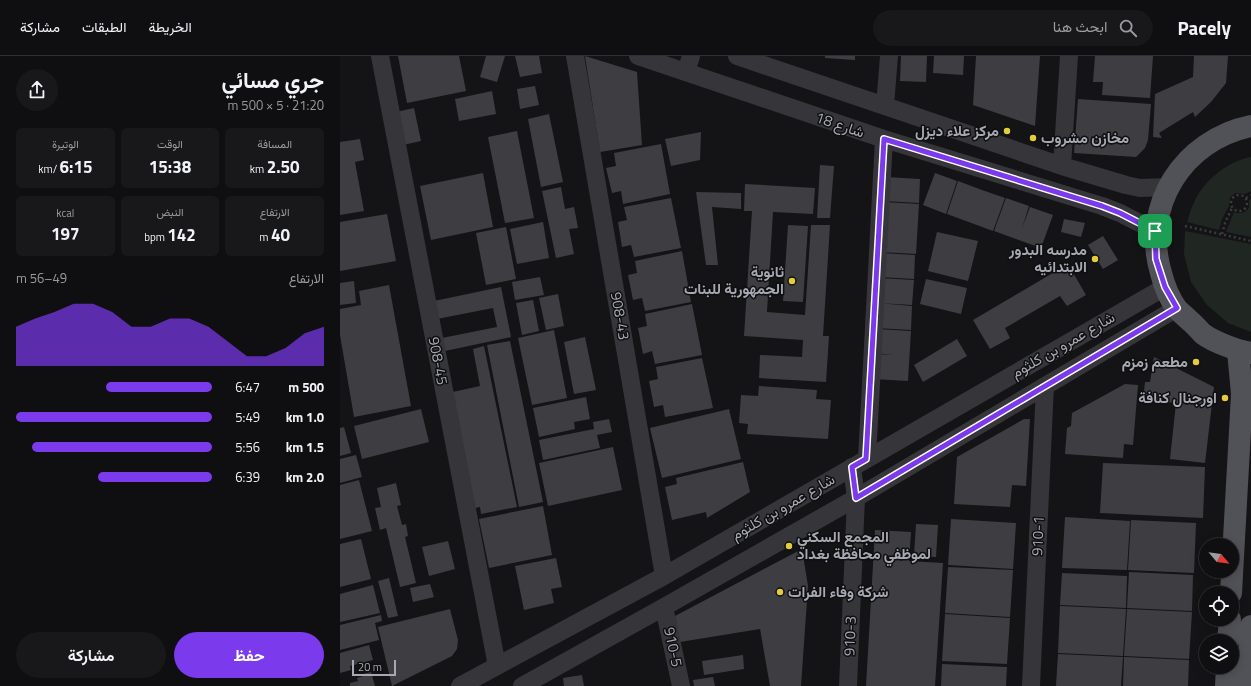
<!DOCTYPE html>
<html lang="ar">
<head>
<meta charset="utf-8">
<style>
	:root { --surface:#0f0e10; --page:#181719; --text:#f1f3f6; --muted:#9b9c9f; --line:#2f2e30; --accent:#7c3aed }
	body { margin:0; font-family:"Titillium Web",Vazirmatn,sans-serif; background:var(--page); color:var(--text); direction:rtl; height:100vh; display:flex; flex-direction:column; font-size:15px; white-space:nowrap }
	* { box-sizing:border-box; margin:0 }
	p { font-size:13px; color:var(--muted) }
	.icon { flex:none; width:22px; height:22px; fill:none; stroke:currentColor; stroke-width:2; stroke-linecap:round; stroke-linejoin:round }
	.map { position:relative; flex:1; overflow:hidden; direction:ltr }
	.details { display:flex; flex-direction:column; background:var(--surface); width:340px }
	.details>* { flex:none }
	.needle { width:26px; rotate:119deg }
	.fabs { position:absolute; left:859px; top:482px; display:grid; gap:8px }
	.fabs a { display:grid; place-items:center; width:40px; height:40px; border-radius:50%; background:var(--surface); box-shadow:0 2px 10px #0003,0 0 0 1px var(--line); font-size:20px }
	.scale { position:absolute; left:12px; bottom:10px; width:44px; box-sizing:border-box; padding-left:4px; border:2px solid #a6a8b4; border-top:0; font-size:11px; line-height:14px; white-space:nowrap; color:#a6a8b4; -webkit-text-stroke:3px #0f0f10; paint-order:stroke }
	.pin { position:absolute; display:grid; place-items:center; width:34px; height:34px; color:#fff; margin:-17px; border-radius:8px; box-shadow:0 2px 6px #0006 }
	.round { display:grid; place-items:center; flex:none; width:42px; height:42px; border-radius:21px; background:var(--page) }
	.headline { display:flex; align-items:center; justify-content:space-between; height:68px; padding:0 16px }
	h1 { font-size:22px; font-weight:700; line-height:30px }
	.stats { display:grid; grid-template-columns:repeat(3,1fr); gap:6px; height:68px; padding:4px 16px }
	.stats div { display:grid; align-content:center; border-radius:6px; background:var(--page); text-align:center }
	.stats b { font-size:17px; font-weight:700 }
	.stats small { font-size:11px; font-weight:400 }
	.stats p { font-size:11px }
	.chart { height:112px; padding:8px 16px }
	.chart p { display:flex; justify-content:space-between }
	.chart svg { width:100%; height:72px; margin-top:4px; fill:var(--accent); opacity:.7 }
	.action { display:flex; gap:8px; margin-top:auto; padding:8px 16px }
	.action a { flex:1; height:46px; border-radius:24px; background:var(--accent); color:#fff; font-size:16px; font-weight:700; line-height:46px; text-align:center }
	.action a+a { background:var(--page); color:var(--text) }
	ul { padding:0 16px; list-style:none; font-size:13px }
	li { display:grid; grid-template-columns:64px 48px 1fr; align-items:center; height:30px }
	li i { height:10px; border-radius:5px; background:var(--accent) }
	header { display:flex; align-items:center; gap:24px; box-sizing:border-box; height:56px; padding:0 20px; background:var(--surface); border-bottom:1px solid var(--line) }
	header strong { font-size:19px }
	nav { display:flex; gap:22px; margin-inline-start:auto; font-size:14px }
	.search { width:280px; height:36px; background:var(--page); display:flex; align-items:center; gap:10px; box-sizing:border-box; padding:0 14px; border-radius:22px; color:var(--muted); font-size:15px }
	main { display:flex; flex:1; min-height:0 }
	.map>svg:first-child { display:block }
	.green { fill:#202722 }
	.building { fill:#3e3e42 }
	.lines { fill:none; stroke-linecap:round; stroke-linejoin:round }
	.path { stroke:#3b3b41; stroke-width:2.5; stroke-dasharray:2 3; stroke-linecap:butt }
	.minor { stroke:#35353a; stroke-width:18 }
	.major { stroke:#515158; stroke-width:22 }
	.route-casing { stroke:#fff; stroke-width:8 }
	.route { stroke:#7c3aed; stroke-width:5 }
	.poi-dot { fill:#e3cd3e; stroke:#0f0f10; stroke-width:1.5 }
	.labels { text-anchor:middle; stroke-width:3; stroke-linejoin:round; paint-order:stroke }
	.street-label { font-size:15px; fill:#a6a8b4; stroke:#0f0f10 }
	.poi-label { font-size:15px; font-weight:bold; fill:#a6a8b4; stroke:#0f0f10; text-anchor:end }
</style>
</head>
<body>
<header>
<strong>Pacely</strong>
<div class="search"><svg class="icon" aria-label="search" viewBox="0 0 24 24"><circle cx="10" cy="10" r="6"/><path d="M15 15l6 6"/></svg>ابحث هنا</div>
<nav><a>الخريطة</a><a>الطبقات</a><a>مشاركة</a></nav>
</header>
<main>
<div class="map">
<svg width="911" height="630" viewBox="0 0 911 630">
	<rect width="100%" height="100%" fill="#141315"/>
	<path class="green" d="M 911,101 L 911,135 L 905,138 L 896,137 L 890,141 L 889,150 L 882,163 L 879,174 L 847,166 C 849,161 850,154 853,149 C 862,126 887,105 911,101 Z
		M 911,143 L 911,181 L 886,176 L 894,156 C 900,158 905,157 909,152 L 909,144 Z
		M 845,175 L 911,188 L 911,276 L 888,267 L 867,249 L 851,226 L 844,198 Z"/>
	<path class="building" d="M 58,0 L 119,0 L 126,35 L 67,47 Z
		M 146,0 L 165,0 L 157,26 L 140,21 Z
		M 175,0 L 199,0 L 202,17 L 180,21 Z
		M 245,0 L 297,16 L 302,89 L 260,96 Z
		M 485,0 L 515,0 L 515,4 L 485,2 Z
		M 561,0 L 587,0 L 586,26 L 560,25 Z
		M 594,0 L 624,0 L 623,19 L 593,17 Z
		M 636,0 L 700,0 L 695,70 L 633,49 Z
		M 755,0 L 813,0 L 810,42 L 762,39 L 763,26 L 753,26 Z
		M 854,0 L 888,0 L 886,27 L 871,46 L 855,61 L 853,56 L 819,77 L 822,82 L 813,81 L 815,38 L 853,21 Z
		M 195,30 L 199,49 L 180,53 L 177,33 Z
		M 152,35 L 156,58 L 119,65 L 115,43 Z
		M 738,43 L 811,48 L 808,84 L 805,92 L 796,101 L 734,97 Z
		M 74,52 L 81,85 L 63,89 L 56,56 Z
		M 209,58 L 223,126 L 201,131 L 188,63 Z
		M 177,75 L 194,162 L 165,167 L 148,81 Z
		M 361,76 L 360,104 L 331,110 L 325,83 Z
		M 20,83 L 24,104 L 15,106 L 24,155 L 0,159 L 0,86 Z
		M 321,88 L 330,138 L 283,148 L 281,135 L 272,137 L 266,112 L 276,110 L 274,97 Z
		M 480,109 L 494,110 L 490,162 L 477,162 Z
		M 143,117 L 153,171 L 91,184 L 80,130 Z
		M 595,117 L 617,125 L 606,158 L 583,149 Z
		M 546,121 L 580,123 L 579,147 L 544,145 Z
		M 618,125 L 642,134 L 634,155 L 642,134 L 665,142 L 653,175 L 607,158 Z
		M 405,128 L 475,132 L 473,158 L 433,156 L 427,256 L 465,259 L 471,169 L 490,169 L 483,280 L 489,280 L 486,326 L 419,322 L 420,299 L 462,301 L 463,284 L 404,280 L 412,155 L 404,155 Z
		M 221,131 L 225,153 L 234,151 L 238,172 L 229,173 L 234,198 L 216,202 L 202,135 Z
		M 356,136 L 401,137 L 401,153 L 372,151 L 378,209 L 366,209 Z
		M 331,142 L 341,192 L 294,201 L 291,189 L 282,191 L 278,166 L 287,164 L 284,151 Z
		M 666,142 L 689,150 L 682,172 L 690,151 L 713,159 L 701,192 L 654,175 Z
		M 544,146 L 579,148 L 576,198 L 541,196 Z
		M 47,158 L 56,205 L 0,215 L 0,166 Z
		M 724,163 L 745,167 L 741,181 L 721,176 Z
		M 203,166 L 209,202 L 177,208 L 170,173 Z
		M 448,169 L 468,170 L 463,246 L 443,245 Z
		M 166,171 L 176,223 L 146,229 L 136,177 Z
		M 597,176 L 638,185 L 628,225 L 588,215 Z
		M 763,180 L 778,204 L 763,213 L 748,189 Z
		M 342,195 L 351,246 L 305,255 L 302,242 L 293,244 L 288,219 L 297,217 L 295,205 Z
		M 541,197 L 575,199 L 574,223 L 539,221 Z
		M 728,208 L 746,239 L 727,250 L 720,240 L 665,272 L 670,282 L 650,293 L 633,264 Z
		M 200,221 L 204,239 L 175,244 L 172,226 Z
		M 539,222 L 574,224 L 572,249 L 537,247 Z
		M 586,223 L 627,232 L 621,258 L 580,248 Z
		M 14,225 L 16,247 L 0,249 L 0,227 Z
		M 49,229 L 71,350 L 14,361 L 0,279 L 0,253 L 21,249 L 19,235 Z
		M 161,231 L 171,281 L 105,295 L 102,282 L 157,271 L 153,252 L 97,263 L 94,245 Z
		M 218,238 L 224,270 L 206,274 L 199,242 Z
		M 193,244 L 199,275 L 182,279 L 176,247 Z
		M 538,247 L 572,250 L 571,274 L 536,272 Z
		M 352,248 L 362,299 L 315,308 L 312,295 L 303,298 L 298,272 L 307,270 L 305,258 Z
		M 536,273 L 571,275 L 568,325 L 533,323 L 535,298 L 553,299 L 535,297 Z
		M 214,274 L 227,342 L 192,349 L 178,282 Z
		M 245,281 L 256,334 L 234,338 L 224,286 Z
		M 617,283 L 627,300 L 583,326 L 574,309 Z
		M 170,285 L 203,446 L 179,451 L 147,289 Z
		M 144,290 L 177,451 L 141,458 L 140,451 L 131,453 L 108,337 L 140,330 L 133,293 Z
		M 814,301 L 874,331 L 865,407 L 830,403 L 836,347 L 803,344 L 805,326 L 810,326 Z
		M 362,302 L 373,352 L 325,361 L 323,349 L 314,351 L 309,325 L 318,323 L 316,311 Z
		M 785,328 L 798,329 L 793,389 L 784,388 L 783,402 L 725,398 L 727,372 L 731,370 L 732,357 Z
		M 419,330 L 477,334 L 476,343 L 491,344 L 488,383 L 407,378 L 408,368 L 399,367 L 401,339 L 418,340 Z
		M 246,341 L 250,363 L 234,366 L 235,373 L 199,381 L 193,352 Z
		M 81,353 L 89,386 L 22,403 L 14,370 Z
		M 389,353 L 401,403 L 322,422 L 310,372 Z
		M 269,363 L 272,376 L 257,379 L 260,392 L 203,404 L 199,384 L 254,373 L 253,366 Z
		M 684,363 L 690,363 L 686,430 L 672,429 L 670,451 L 614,448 L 617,401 Z
		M 4,371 L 11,397 L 0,400 L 0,372 Z
		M 273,391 L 282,434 L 208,450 L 199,407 Z
		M 16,399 L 22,421 L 0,427 L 0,403 Z
		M 403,406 L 410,436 L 367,462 L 366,456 L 332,464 L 325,431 L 337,428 L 336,422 Z
		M 763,407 L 865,411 L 863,462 L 760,457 Z
		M 19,424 L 32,475 L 0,483 L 0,429 Z
		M 56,427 L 61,449 L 57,450 L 62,469 L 66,468 L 68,480 L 65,481 L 76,527 L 60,531 L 46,472 L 40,474 L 35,452 L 41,451 L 37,432 Z
		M 203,450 L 212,499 L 149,512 L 139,463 Z
		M 725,461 L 790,465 L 787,514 L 722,512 Z
		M 611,463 L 676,467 L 673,513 L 608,509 Z
		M 791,464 L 856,467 L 854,517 L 788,514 Z
		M 576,468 L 598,469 L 596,501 L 574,500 Z
		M 535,474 L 571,476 L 569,505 L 603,507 L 595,630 L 526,630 Z
		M 21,483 L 31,523 L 0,531 L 0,488 Z
		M 108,485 L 115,513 L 89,520 L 82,491 Z
		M 462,493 L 468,530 L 461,630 L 430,630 L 420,573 L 340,586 L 335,560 Z
		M 216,502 L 222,531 L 211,533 L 214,547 L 184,554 L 175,510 Z
		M 608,511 L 673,514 L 670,561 L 605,557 Z
		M 789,516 L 853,519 L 852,555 L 787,552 Z
		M 722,517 L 787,520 L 786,552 L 720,549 Z
		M 49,522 L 58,560 L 48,562 L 38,525 Z
		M 90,528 L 94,541 L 73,546 L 70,532 Z
		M 33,529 L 40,557 L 0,566 L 0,538 Z
		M 720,550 L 786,553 L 783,600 L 718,597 Z
		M 110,553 L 118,584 L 117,593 L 112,600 L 52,630 L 38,571 Z
		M 787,553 L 852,556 L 849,603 L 784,600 Z
		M 605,558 L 670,562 L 667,608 L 602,605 Z
		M 41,559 L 42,565 L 35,567 L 39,584 L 0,594 L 0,569 Z
		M 29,589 L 33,604 L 10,610 L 11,614 L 0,617 L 0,597 Z
		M 718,598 L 783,601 L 781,630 L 716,630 Z
		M 403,599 L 404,613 L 364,619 L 362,605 Z
		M 784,601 L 849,604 L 848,630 L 783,630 Z
		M 602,608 L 667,611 L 666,630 L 601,630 Z
		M 31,616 L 35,630 L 10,630 L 10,627 L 18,625 L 17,622 L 23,620 L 23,618 Z
		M 242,619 L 244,630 L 224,630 L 223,622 Z
		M 373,621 L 375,630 L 354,630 L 353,624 Z"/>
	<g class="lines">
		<path class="path" d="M891 147a8 8 0 1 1 16 0a8 8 0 1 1-16 0Z
			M 906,142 L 911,139
			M 845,170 L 911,185
			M 882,178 L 885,167 L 892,152"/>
		<path class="minor" d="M 40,0 L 157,610
			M 235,0 L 324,520
			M 298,0 L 544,83 L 762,150 L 780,157 L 815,175
			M 397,0 L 722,110 L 786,129 L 800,132 L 828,131
			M 346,16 L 351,0
			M 545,50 L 549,0
			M 722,110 L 729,0
			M 527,403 L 544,83
			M 324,551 L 341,630
			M 120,630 L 324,520 L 825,231
			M 182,630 L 324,551 L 516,442 L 837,252
			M 508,630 L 516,442 L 512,411
			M 691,630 L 705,330"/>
		<path class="major" d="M 911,70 C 843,84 801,150 821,217 C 824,229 829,242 837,253 C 841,257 846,261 850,265 C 855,269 859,274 863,278 C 874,286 898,295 911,297
			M 891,537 L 902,338 L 898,295
			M 888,585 L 890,563
			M 886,630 L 887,611
			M 907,630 L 911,570"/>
	</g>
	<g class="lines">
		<g class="route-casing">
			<path id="route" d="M 544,83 L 762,150 L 780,157 L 815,175 L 816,203 L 825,231 L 837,252 L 516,442 L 512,411 L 526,403 Z"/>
		</g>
		<use href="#route" class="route"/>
	</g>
	<g class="poi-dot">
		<circle cx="667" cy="75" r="4"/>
		<circle cx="693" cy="82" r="4"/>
		<circle cx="755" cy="203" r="4"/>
		<circle cx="452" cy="225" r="4"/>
		<circle cx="856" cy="306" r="4"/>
		<circle cx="885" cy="342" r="4"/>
		<circle cx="449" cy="490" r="4"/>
		<circle cx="440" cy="536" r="4"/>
	</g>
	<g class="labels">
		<g class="street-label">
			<text transform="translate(500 69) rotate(19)" y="5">شارع 18</text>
			<text transform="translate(280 260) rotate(80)" y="5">908-43</text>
			<text transform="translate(723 289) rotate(-30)" y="5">شارع عمرو بن كلثوم</text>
			<text transform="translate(98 305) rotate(79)" y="5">908-45</text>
			<text transform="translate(443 451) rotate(-30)" y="5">شارع عمرو بن كلثوم</text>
			<text transform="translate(698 480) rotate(-87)" y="5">910-1</text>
			<text transform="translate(510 580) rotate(-88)" y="5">910-3</text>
			<text transform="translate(333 591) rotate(78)" y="5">910-5</text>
		</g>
		<g class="poi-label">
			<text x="659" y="80">مركز علاء ديزل</text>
			<text x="701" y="87" text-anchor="start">مخازن مشروب</text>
			<text x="747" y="199">مدرسه البدور<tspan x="747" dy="17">الابتدائيه</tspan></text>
			<text x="444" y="221">ثانوية<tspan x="444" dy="17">الجمهورية للبنات</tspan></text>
			<text x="848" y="311">مطعم زمزم</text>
			<text x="877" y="347">اورجنال كنافة</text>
			<text x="457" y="486" text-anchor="start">المجمع السكني<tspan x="457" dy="17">لموظفي محافظة بغداد</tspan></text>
			<text x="448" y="541" text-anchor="start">شركة وفاء الفرات</text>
		</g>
	</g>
</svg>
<div class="fabs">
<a><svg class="needle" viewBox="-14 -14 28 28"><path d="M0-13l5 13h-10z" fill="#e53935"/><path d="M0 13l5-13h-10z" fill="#9b9c9f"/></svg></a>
<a><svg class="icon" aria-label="locate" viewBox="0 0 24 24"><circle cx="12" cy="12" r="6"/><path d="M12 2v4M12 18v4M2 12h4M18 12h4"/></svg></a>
<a><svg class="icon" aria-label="layers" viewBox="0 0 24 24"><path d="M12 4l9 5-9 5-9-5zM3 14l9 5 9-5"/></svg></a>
</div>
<div class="scale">20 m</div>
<div class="pin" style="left:815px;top:175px;background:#1e9e55"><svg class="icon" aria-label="arrive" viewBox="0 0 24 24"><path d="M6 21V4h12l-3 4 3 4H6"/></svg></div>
</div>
<section class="details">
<div class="headline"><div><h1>جري مسائي</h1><p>21:20 · 5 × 500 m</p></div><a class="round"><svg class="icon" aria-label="share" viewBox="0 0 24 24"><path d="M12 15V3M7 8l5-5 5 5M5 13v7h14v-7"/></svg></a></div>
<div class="stats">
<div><p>المسافة</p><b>2.50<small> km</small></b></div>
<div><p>الوقت</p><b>15:38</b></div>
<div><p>الوتيرة</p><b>6:15<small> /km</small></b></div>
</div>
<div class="stats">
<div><p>الارتفاع</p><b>40<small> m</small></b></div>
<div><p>النبض</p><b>142<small> bpm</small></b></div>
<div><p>kcal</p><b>197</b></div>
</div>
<div class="chart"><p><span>الارتفاع</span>49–56 m</p>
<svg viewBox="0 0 160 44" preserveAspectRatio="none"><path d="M0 44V20L10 15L20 11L30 6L40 6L50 11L60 20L70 20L80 15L90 15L100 20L110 29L120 38L130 38L140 33L150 24L160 20V44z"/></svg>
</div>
<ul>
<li><b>500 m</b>6:47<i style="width:54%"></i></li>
<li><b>1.0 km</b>5:49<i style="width:100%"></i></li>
<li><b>1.5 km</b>5:56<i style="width:92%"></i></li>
<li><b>2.0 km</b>6:39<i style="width:58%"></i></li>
</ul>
<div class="action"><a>حفظ</a><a>مشاركة</a></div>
</section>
</main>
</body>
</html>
